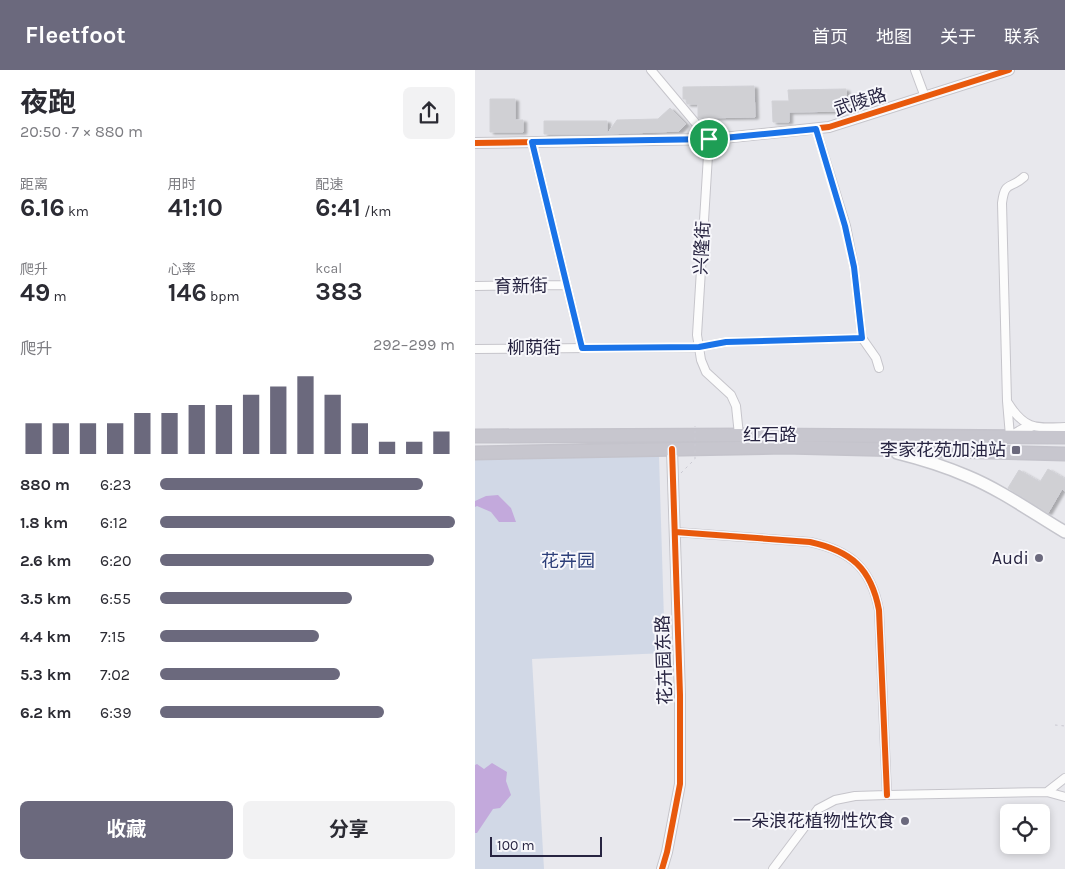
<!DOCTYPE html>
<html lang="zh">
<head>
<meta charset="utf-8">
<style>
	:root { --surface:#fff; --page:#f2f2f3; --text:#2b2b33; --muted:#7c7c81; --accent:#6b697d }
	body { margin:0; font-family:Karla,"Noto Sans SC",sans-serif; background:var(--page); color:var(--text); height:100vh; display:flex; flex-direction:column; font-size:19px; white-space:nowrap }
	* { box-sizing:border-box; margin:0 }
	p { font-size:16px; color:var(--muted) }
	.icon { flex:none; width:28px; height:28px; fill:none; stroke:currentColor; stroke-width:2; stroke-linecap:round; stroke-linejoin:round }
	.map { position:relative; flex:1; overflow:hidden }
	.panel { display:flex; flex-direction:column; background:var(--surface); width:475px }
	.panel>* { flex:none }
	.fabs { position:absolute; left:525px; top:734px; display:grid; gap:10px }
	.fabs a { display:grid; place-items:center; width:50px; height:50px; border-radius:8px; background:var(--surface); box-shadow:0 2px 8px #0003; font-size:25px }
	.scale { position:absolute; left:15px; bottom:12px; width:112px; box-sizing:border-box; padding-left:5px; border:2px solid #272441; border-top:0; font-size:14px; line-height:18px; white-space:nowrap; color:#272441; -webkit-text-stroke:4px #f7f7fb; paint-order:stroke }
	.pin { position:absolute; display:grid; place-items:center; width:42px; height:42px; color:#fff; margin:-21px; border:2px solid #fff; border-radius:50%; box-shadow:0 1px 5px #0007 }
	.round { display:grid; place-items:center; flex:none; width:52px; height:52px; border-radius:8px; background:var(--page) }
	.head { display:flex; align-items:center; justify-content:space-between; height:85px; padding:0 20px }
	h1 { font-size:28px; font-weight:700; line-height:38px }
	.stats { display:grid; grid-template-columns:repeat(3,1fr); gap:8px; height:85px; padding:5px 20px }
	.stats div { display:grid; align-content:center }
	.stats b { font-size:25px; font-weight:700 }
	.stats small { font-size:14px; font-weight:400 }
	.stats p { font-size:14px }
	.chart { height:140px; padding:10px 20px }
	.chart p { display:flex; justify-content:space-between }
	.chart svg { width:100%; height:90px; margin-top:5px; stroke:var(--accent); stroke-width:6 }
	.action { display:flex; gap:10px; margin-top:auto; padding:10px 20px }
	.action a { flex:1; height:58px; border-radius:8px; background:var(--accent); color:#fff; font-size:20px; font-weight:700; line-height:58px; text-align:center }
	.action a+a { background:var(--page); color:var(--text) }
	ul { padding:0 20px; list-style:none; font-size:16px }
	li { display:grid; grid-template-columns:80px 60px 1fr; align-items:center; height:38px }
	li i { height:12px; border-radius:6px; background:var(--accent) }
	header { display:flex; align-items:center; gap:30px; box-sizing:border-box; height:70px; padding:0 25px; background:var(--accent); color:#fff }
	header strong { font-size:24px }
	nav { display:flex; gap:28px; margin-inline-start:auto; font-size:18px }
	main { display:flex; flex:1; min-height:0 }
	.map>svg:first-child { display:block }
	.green { fill:#d1d8e6 }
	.water { fill:#c3a9dc }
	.building { fill:#d0d0d4; stroke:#d1d1d6; filter:url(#shadow) }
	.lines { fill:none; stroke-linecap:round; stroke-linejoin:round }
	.minor-casing { stroke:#c6c5cb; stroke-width:10 }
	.tertiary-casing { stroke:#c6c5cb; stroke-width:12 }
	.secondary-casing { stroke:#c5c5cc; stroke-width:14 }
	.trunk-casing { stroke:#c4c3cb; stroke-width:15 }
	.path { stroke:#cac9d2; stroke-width:1; stroke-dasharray:2.5 4; stroke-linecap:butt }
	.minor { stroke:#fcfcfc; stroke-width:8 }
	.tertiary { stroke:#fcfcfc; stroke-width:10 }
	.secondary { stroke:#fcfcfc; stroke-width:11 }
	.trunk { stroke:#c7c6ce; stroke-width:12 }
	.path-bridge { stroke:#cac9d2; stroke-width:1; stroke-dasharray:2.5 4; stroke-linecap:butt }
	.cycleway-casing { stroke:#f7f7fb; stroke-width:9 }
	.cycleway { stroke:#e8590c; stroke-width:6 }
	.route-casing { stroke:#fff; stroke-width:10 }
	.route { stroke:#1a73e8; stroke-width:6 }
	.poi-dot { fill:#6b697d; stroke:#f7f7fb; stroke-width:2 }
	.labels { text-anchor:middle; stroke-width:4; stroke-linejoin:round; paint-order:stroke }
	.street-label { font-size:18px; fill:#272441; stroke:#f7f7fb }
	.poi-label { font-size:18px; fill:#272441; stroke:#f7f7fb; text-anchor:end }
	.park-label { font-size:18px; fill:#2d3f79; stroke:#f7f7fb }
</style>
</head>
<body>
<header>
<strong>Fleetfoot</strong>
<nav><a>首页</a><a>地图</a><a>关于</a><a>联系</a></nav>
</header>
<main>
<section class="panel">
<div class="head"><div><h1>夜跑</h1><p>20:50 · 7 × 880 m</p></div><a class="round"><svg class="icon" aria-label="share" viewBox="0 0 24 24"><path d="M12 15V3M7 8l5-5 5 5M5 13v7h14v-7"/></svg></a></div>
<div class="stats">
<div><p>距离</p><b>6.16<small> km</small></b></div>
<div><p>用时</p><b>41:10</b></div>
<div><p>配速</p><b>6:41<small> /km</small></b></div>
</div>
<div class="stats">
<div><p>爬升</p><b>49<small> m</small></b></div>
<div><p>心率</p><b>146<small> bpm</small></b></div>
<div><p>kcal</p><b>383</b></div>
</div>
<div class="chart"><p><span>爬升</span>292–299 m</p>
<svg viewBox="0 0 160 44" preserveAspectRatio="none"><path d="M5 44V29M15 44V29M25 44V29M35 44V29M45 44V24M55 44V24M65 44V20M75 44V20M85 44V15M95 44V11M105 44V6M115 44V15M125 44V29M135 44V38M145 44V38M155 44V33"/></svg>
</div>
<ul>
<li><b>880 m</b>6:23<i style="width:89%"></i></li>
<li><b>1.8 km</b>6:12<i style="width:100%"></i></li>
<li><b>2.6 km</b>6:20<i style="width:93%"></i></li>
<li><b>3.5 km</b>6:55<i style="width:65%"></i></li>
<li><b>4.4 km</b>7:15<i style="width:54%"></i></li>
<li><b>5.3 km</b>7:02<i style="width:61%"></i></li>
<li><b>6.2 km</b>6:39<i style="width:76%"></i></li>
</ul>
<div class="action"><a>收藏</a><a>分享</a></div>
</section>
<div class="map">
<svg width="590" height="799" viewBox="0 0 590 799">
	<defs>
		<filter id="shadow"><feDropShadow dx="3.5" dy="2" stdDeviation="1" flood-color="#0004"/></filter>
	</defs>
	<rect width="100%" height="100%" fill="#e8e8ed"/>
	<path class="green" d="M 184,386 L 190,583 L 57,589 L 69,799 L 0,799 L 0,390 Z"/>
	<path class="water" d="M 23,425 L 36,438 L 41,452 L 24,452 L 16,442 L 2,436 L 0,437 L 0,431 L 11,426 Z
		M 17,693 L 32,702 L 31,711 L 36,725 L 25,738 L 18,739 L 2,763 L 0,763 L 0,695 L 2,694 L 9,699 Z"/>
	<path class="building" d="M 279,16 L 280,47 L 223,48 L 223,34 L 212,34 L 211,29 L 208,29 L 208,17 Z
		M 371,19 L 372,41 L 314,42 L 314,52 L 298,52 L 297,31 L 314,31 L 313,20 Z
		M 15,29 L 40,29 L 40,50 L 48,50 L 48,62 L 15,62 Z
		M 195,38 L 211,54 L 204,61 L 132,64 L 142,50 L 183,49 Z
		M 69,51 L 132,51 L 132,64 L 69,64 Z
		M 573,399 L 590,409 L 590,421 L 587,419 L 573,443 L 533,418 L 544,400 L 565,412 Z"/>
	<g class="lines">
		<g class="minor-casing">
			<path id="minor" d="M 176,0 L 234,69 L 222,265 L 226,290 L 231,302 L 256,325 L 261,336 L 264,365
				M 440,0 L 450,27
				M 341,59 L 371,156 L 379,197 L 387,268 L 401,288 L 404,298
				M 57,72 L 107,278
				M 549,107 C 535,120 530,110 527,133 L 532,331 L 535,366 L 547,359 L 556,357
				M 0,216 L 91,215
				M 0,279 L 224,277 L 251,272 L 387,268
				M 533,333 C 550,360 560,358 590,357
				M 200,462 L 335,472 C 376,481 396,498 404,540 L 412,725
				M 572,722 L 590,708
				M 298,799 L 343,739 L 360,730 L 380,726 L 412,725 L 572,722 L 590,727"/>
		</g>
		<g class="tertiary-casing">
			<path id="tertiary" d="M 0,73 L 238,69 L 354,57 L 534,0
				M 187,799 L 192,782 L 205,714 L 205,625 L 197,379"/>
		</g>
		<g class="secondary-casing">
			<path id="secondary" d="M 422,383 C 446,389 469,396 492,406 C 526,420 558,443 590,462"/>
		</g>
		<g class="trunk-casing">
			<path id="trunk" d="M 0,366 L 275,365 L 590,367
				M 0,383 L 310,377 L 590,384"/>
		</g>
		<path class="path" d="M 580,655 L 590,656"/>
		<use href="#minor" class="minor"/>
		<use href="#tertiary" class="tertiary"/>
		<use href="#secondary" class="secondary"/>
		<use href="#trunk" class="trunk"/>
		<path class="path-bridge" d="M 206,403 L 220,389 L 220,356"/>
		<g class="cycleway-casing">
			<path id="cycleway" d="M 0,73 L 238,69 L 354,57 L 534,0
				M 200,462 L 335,472 C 376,481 396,498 404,540 L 412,725
				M 187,799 L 192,782 L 205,714 L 205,625 L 197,379"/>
		</g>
		<use href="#cycleway" class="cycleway"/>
	</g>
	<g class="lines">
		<g class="route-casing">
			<path id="route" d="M 341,59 L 370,156 L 379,197 L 387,268 L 251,272 L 224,277 L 107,278 L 57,72 L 238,69 Z"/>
		</g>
		<use href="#route" class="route"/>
	</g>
	<g class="poi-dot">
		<rect x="536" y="375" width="10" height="10" rx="2.5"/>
		<circle cx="564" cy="488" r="5"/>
		<circle cx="430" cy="751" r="5"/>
	</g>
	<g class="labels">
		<g class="street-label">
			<text transform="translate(385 32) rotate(-18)" y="6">武陵路</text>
			<text transform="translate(227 178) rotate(-87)" y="6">兴隆街</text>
			<text transform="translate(46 216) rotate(-1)" y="6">育新街</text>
			<text x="59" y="284">柳荫街</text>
			<text x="295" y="371">红石路</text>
			<text transform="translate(189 590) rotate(-92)" y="6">花卉园东路</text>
		</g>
		<g class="poi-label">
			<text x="531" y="386">李家花苑加油站</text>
			<text x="554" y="494">Audi</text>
			<text x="420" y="757">一朵浪花植物性饮食</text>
		</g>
		<g class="park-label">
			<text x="93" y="497">花卉园</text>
		</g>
	</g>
</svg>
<div class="fabs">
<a><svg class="icon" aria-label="locate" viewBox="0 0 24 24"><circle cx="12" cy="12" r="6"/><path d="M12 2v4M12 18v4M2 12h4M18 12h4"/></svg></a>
</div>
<div class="scale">100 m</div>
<div class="pin" style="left:234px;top:69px;background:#1e9e55"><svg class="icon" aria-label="arrive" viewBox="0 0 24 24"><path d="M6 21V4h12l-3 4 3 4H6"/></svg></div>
</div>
</main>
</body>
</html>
